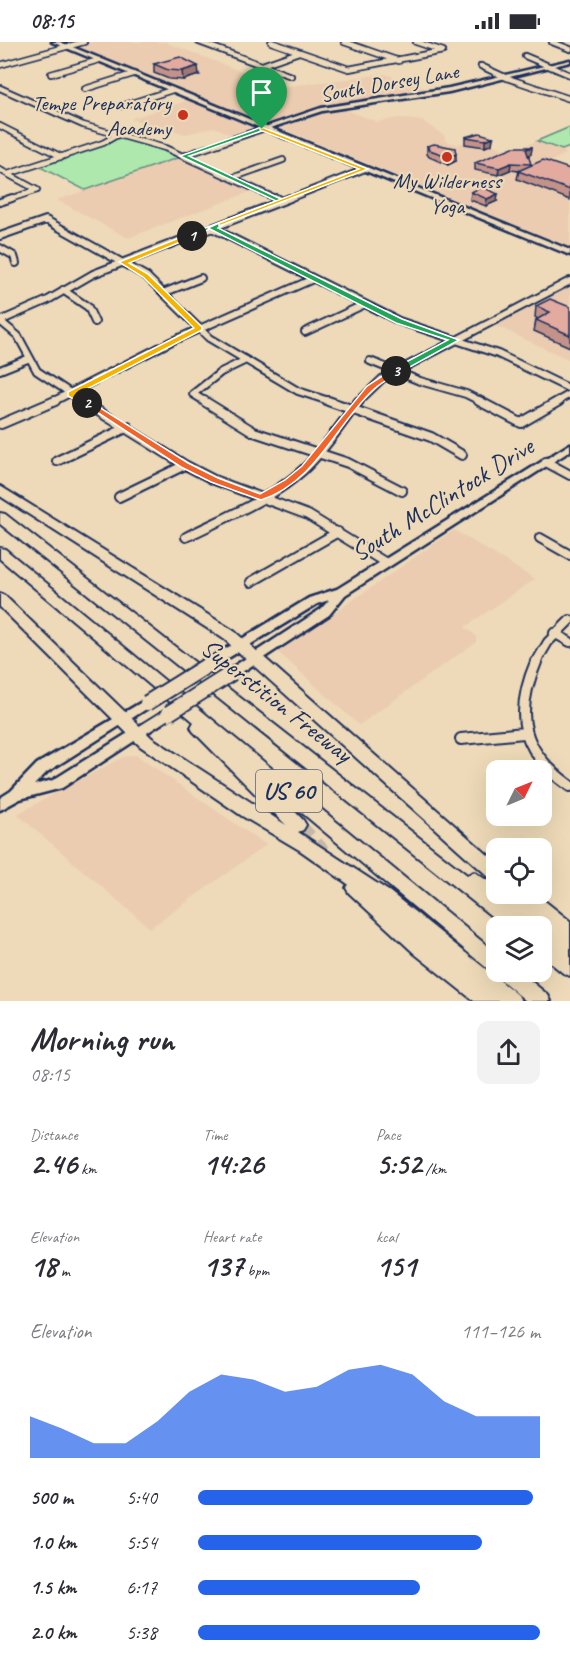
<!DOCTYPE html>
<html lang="en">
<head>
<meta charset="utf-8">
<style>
	:root { --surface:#fff; --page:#f2f2f3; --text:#2b2b33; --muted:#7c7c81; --accent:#2563eb }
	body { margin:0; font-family:Caveat,sans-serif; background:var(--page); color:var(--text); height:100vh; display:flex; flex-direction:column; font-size:22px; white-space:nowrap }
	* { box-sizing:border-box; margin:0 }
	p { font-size:20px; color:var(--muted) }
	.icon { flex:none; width:33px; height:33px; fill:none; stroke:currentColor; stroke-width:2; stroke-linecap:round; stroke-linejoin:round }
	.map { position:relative; height:959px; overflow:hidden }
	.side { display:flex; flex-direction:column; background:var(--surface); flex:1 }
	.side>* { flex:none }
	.needle { width:39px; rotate:47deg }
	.controls { position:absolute; left:486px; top:718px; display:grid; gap:12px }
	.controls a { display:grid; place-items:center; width:66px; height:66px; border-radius:12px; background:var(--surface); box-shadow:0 6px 24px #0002; font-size:30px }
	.pin { position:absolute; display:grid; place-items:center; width:51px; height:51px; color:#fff; margin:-62px -26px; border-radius:50% 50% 50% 0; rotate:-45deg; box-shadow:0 0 6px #0007 }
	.pin .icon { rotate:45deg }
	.km { position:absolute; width:30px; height:30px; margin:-15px; border-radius:50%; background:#222; color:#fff; font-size:16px; line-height:30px; text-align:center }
	.round { display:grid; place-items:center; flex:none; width:63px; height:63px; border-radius:12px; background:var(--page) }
	.overview { display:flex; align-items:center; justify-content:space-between; height:102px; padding:0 30px }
	h1 { font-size:33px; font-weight:700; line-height:45px }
	.figures { display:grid; grid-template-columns:repeat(3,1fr); gap:9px; height:102px; padding:6px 30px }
	.figures div { display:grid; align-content:center }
	.figures b { font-size:30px; font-weight:700 }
	.figures small { font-size:16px; font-weight:400 }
	.figures p { font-size:16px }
	.chart { height:168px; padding:12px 30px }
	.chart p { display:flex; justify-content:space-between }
	.chart svg { width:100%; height:108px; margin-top:6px; fill:var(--accent); opacity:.7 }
	ul { padding:0 30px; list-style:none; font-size:20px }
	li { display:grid; grid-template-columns:96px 72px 1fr; align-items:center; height:45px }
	li i { height:15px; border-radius:8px; background:var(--accent) }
	.status { display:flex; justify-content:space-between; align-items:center; height:42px; padding:0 30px; background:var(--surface); direction:ltr }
	.status svg { height:16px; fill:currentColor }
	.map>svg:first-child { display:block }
	.built { fill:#ebccb0 }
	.green { fill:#aee8ad; stroke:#648c86; stroke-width:1.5 }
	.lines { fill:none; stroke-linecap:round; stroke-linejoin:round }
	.motorway-tunnel { stroke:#c4b8a6; stroke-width:17; stroke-dasharray:17 9; stroke-linecap:butt }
	.minor-far3-casing { stroke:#1b2f5e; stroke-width:8 }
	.minor-far2-casing { stroke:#1b2f5e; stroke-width:10 }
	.minor-far1-casing { stroke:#1b2f5e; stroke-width:12 }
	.minor-casing { stroke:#1b2f5e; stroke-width:14 }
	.tertiary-casing { stroke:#1b2f5e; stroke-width:5 }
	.secondary-casing { stroke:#1b2f5e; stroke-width:5 }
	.motorway-casing { stroke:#1b2f5e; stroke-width:4 }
	.minor-far3 { stroke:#eedab8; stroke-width:4.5 }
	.minor-far2 { stroke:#eedab8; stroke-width:6 }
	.minor-far1 { stroke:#eedab8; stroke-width:8 }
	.minor { stroke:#eedab8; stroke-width:10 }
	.tertiary { fill:#eedab8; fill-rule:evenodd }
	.secondary { fill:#eedab8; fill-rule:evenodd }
	.motorway { fill:#eedab8; fill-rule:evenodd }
	.secondary-bridge-casing { stroke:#1b2f5e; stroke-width:18; stroke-linecap:butt }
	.secondary-bridge { stroke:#eedab8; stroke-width:14 }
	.wall { fill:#c39289; stroke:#1b2f5e; stroke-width:1.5 }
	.shaded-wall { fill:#9f776f; stroke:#1b2f5e; stroke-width:1.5 }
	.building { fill:#e3aa9f; stroke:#1b2f5e; stroke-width:1.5 }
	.split-1 { fill:#22a559; stroke:#fff; stroke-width:1.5 }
	.split-2 { fill:#f5b400; stroke:#fff; stroke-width:1.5 }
	.split-3 { fill:#f0652b; stroke:#fff; stroke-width:1.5 }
	.split-4 { fill:#22a559; stroke:#fff; stroke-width:1.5 }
	.split-5 { fill:#f5b400; stroke:#fff; stroke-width:1.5 }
	.poi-dot { fill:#c8321e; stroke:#eedab8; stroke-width:2 }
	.labels { text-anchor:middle; stroke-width:4.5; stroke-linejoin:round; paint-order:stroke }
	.far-street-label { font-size:22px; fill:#1b2f5e; stroke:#eedab8 }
	.far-poi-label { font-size:22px; fill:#1b2f5e; stroke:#eedab8; text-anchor:end }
	.shield { fill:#eedab8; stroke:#5a6279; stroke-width:1.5 }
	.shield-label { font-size:24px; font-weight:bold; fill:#1b2f5e }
	.street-label { font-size:26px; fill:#1b2f5e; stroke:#eedab8 }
</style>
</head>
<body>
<div class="status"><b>08:15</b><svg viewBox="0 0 49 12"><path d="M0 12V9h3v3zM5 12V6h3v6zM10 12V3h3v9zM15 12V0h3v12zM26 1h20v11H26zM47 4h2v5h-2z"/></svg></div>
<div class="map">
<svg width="570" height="959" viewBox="0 0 570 959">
	<rect width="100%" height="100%" fill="#eedab8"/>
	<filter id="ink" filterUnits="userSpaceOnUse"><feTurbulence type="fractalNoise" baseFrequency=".0167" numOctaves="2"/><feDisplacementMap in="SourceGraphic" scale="12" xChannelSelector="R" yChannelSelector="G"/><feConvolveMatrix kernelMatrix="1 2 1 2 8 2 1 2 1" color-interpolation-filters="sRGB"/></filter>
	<g filter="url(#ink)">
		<path class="built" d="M 89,0 L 165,0 L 282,45 L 385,32 L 433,49 L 323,65 L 268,82 L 75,4 Z
			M 188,58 L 254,85 L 255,87 L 234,94 L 214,85 L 186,92 L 130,77 Z
			M 341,66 L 377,80 L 398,76 L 422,79 L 445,94 L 445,98 L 457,103 L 475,95 L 509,109 L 537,99 L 562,108 L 566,112 L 545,122 L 570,131 L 570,205 L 278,85 L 317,71 Z
			M 181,115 L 255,148 L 128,196 L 57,158 Z
			M 570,242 L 570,318 L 492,282 Z
			M 454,488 L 535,537 L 465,585 L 476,594 L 476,600 L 359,683 L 278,610 Z
			M 136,713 L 266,803 L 150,886 L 17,772 L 123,715 Z"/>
		<path class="green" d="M 570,85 L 570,105 L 562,108 L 537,99 Z
			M 119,92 L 183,114 L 85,148 L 36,123 L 103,101 Z"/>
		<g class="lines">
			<path class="motorway-tunnel" d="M 297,783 L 322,810"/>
			<g class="minor-far3-casing">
				<path id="minor-far3" d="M 199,0 L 291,34
					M 271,0 L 349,27 L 443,9
					M 344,0 L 399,19
					M 416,0 L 443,9
					M 552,0 L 570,7
					M 525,14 L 570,33
					M 0,23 L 84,0
					M 262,23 L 299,10
					M 481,24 L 507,36 L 570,57
					M 51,32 L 99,18
					M 0,46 L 83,83 L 165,106 L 279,158
					M 85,47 L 133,32
					M 122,64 L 172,48
					M 0,84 L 62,115
					M 183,114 L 265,86
					M 0,128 L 37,148
					M 8,132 L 103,101 L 119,92
					M 232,136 L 283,118
					M 7,158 L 37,148
					M 286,158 L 365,127"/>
			</g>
			<g class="minor-far2-casing">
				<path id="minor-far2" d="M 276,156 L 282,159
					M 0,160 L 12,156
					M 212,186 L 399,279 L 498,312 L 570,347
					M 0,194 L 46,178 L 146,234 L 209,296 L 298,349 L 332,360
					M 0,206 L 14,214 L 16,221
					M 63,248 L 88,265 L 95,280
					M 163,251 L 201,236
					M 0,279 L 18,294 L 37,329 L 84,360
					M 0,279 L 48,258 L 93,232 L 290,156
					M 305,290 L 365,262
					M 370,319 L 420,339 L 466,352 L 482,360
					M 0,328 L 30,316
					M 52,360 L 172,299 L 313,237
					M 206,360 L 193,352 L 221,330 L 246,318
					M 358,360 L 382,337 L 570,239
					M 556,360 L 570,352"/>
			</g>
			<g class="minor-far1-casing">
				<path id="minor-far1" d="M 82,359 L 185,423 L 214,438 L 308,473 L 386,521
					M 204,359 L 254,390 L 348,421 L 402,449
					M 328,359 L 431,395 L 462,413
					M 479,359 L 521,381 L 559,359
					M 1,382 L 55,359
					M 57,419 L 128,385
					M 546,420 L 570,433
					M 119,455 L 185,423
					M 186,495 C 226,475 270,458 303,428 C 325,408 341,381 359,359
					M 540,496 L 570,513
					M 251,540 L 338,490
					M 554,591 L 570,600
					M 535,622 L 548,600 L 570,578"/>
			</g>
			<g class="minor-casing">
				<path id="minor" d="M 536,620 C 513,674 522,710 570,744
					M 461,697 L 524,691"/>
			</g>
			<g class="tertiary-casing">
				<path id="tertiary" d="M 570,18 L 570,20 L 449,50 L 322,69 L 267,87 L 262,86 L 321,66 L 449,46 Z"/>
			</g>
			<g class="secondary-casing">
				<path id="secondary" d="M 52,0 L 60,0 L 570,208 L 570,213 Z
					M 570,402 L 570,409 L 345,553 L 329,573 L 236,634 L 228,634 L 226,631 L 228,628 L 321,567 L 329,558 L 317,562 L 215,624 L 207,624 L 205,621 L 207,618 L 309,556 L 337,547 Z
					M 147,657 L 151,658 L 153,661 L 151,664 L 47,730 L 34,743 L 53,738 L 165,668 L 169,666 L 173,668 L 175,671 L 173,674 L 62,746 L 20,757 L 0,768 L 0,756 L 11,749 L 37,722 Z"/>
			</g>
			<g class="motorway-casing">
				<path id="motorway" d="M 0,444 L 234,589 L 496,820 L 496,838 L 490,836 L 224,597 L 0,454 Z
					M 0,471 L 5,472 L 467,833 L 474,830 L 496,844 L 496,852 L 509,852 L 516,857 L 514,852 L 536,852 L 570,879 L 570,934 L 563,931 L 542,914 L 542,885 L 505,885 L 0,482 Z
					M 0,506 L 5,507 L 496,911 L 496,930 L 520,930 L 548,953 L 551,959 L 526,959 L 499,936 L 496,930 L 489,928 L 270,744 L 303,778 L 306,783 L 303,788 L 298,790 L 390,850 L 518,953 L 521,959 L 474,959 L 415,912 L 349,851 L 346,846 L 348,842 L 301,809 L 242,774 L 140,704 L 0,565 L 0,552 L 5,554 L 152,696 L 286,783 L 193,689 L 191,685 L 194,680 L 0,517 Z"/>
			</g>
			<use href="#minor-far3" class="minor-far3"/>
			<use href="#minor-far2" class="minor-far2"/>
			<use href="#minor-far1" class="minor-far1"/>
			<use href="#minor" class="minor"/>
			<use href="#tertiary" class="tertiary"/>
			<use href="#secondary" class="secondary"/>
			<use href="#motorway" class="motorway"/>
			<g class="secondary-bridge-casing">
				<path id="secondary-bridge" d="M 147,661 L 211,621
					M 169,671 L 232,631"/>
			</g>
			<use href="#secondary-bridge" class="secondary-bridge"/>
		</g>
		<path class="wall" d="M 154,22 L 199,33 L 183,38 L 169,37 L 154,31 Z
			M 465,95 L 493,95 L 492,102 L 485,105 L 465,102 Z
			M 427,104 L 456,119 L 448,123 L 429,115 L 427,112 Z
			M 532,105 L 531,112 L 528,114 L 531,123 L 570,127 L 570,158 L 517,137 L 519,129 L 510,128 L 498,133 L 475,128 L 475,121 Z
			M 471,150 L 497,159 L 486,164 L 470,158 Z
			M 536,264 L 570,265 L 570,305 L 534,289 L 536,278 L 538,277 L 535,275 Z"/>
		<path class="shaded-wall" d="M 198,24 L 199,33 L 183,38 L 182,29 Z
			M 493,95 L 492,102 L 485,105 L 485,98 Z
			M 532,105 L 531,112 L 525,115 L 526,107 Z
			M 456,112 L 456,119 L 448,123 L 449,115 Z
			M 511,121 L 510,128 L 498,133 L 499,126 Z
			M 498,152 L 497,159 L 486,164 L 487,157 Z"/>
		<path class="building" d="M 180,15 L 198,24 L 182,29 L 168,28 L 154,22 Z
			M 479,91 L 493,95 L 485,98 L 465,95 Z
			M 434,102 L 455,106 L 456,112 L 449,115 L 430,108 L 427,104 Z
			M 513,105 L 532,105 L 526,107 L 531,122 L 511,121 L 499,126 L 475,121 Z
			M 543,118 L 570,127 L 570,148 L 518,129 Z
			M 482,145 L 498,152 L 487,157 L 471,150 Z
			M 550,257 L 570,265 L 570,293 L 536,278 L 550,270 L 536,264 Z"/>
	</g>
	<path class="split-1" d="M 262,85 L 264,88 L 189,114 L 285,159 L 189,195 L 189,192 L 276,159 L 180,114 Z"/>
	<path class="split-2" d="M 189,192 L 195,194 L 129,221 L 148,232 L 202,285 L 202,288 L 77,352 L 91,360 L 91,363 L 84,363 L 68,354 L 68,350 L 194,286 L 143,235 L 119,220 Z"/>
	<path class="split-3" d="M 393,327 L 400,329 C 392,336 381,340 373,348 C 335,384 315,441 261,458 L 211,440 L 181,425 L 83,361 L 91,360 L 188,421 L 218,436 L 260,452 L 285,438 L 302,424 L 367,344 Z"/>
	<path class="split-4" d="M 219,181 L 225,182 L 218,186 L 402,277 L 459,298 L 399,331 L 393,331 L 393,327 L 448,298 L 396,281 L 208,186 Z"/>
	<path class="split-5" d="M 260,86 L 264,86 L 368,127 L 219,184 L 219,181 L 359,127 L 260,88 Z"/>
	<g class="poi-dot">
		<circle cx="183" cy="73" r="6"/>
		<circle cx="447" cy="115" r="6"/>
	</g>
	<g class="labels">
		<g class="far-street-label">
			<text transform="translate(389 40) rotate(-10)" y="8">South Dorsey Lane</text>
		</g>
		<g class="far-poi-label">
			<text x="171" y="68">Tempe Preparatory<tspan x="171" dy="25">Academy</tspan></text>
			<text x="447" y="146" text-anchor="middle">My Wilderness<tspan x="447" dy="25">Yoga</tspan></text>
		</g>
		<rect class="shield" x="256" y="728" width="66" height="42" rx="4.5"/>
		<g class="shield-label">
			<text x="289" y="757">US 60</text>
		</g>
		<g class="street-label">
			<text transform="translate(442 457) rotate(-32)" y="9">South McClintock Drive</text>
			<text transform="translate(277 658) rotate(38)" y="9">Superstition Freeway</text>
		</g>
	</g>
</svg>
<div class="controls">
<a><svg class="needle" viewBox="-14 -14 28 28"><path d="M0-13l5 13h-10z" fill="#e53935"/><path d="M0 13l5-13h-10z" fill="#7c7c81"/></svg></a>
<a><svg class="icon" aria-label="locate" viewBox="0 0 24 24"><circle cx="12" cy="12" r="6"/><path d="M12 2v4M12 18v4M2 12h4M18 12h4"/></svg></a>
<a><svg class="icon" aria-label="layers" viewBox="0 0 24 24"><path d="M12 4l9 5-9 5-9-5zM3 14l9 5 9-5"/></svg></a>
</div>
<div class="pin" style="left:262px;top:87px;background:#1e9e55"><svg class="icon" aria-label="arrive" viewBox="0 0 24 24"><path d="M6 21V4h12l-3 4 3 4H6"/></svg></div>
<b class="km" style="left:192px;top:194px">1</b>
<b class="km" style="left:87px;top:361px">2</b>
<b class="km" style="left:396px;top:329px">3</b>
</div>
<section class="side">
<div class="overview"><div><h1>Morning run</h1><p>08:15</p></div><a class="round"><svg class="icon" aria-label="share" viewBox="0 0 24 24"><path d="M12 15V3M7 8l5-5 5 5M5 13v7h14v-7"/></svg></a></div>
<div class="figures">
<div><p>Distance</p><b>2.46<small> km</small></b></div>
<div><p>Time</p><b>14:26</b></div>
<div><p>Pace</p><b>5:52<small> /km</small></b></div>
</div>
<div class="figures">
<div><p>Elevation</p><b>18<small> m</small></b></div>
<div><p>Heart rate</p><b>137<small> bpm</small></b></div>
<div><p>kcal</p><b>151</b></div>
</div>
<div class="chart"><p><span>Elevation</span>111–126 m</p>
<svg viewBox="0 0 160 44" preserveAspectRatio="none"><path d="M0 44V27L10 32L20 38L30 38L40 29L50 17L60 10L70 12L80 17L90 15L100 8L110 6L120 10L130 21L140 27L150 27L160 27V44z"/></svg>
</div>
<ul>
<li><b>500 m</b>5:40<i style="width:98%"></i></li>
<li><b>1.0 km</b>5:54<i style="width:83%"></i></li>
<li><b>1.5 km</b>6:17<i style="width:65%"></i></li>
<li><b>2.0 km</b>5:38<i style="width:100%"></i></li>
</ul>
</section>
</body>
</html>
